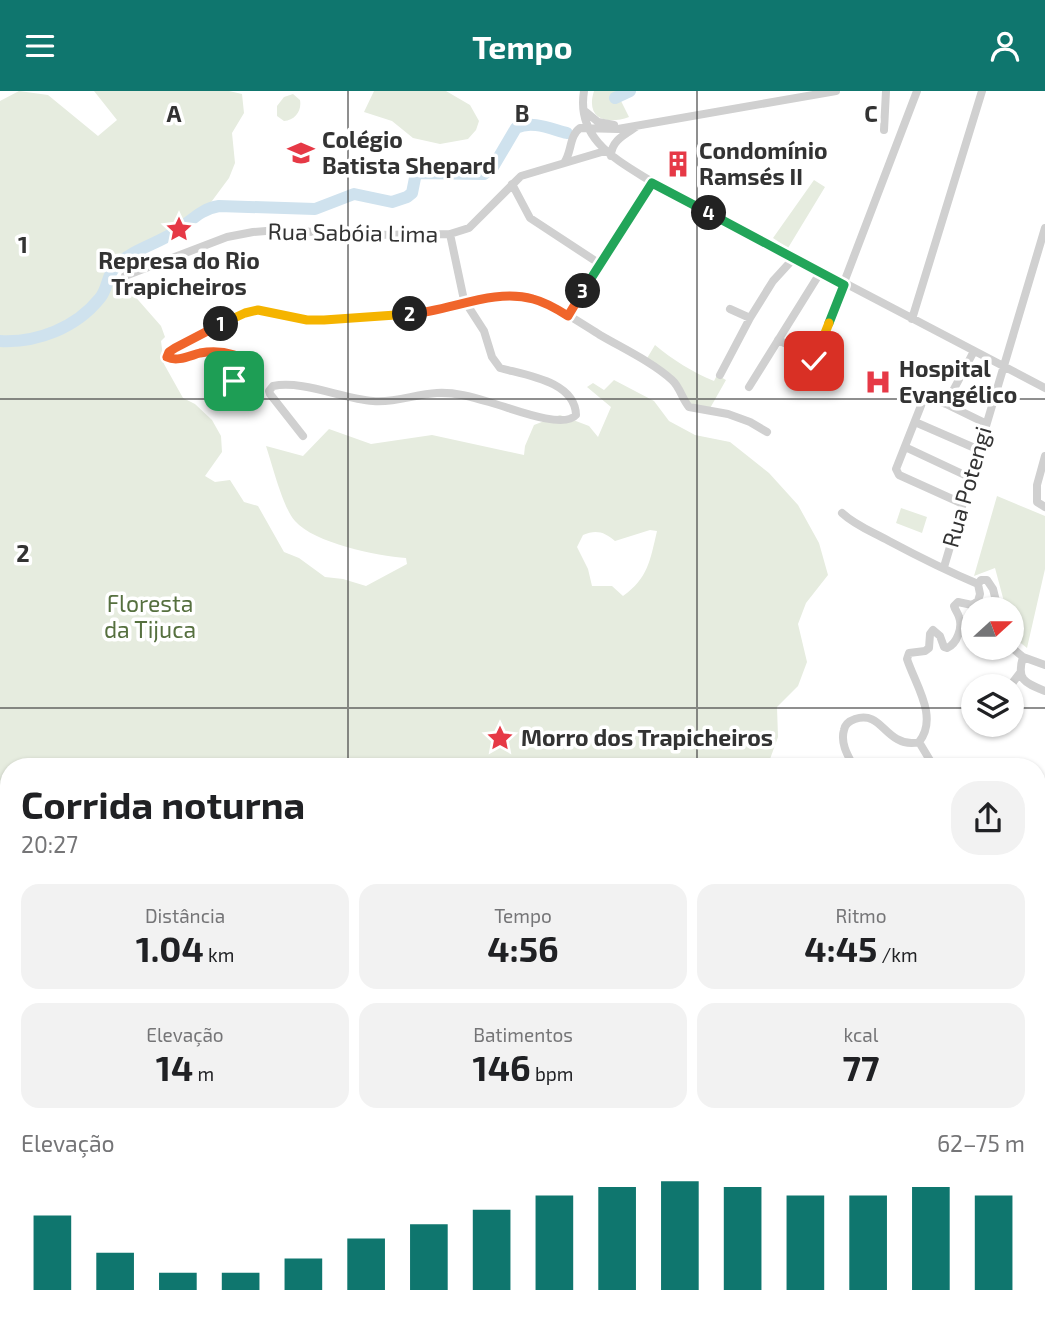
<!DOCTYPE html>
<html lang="pt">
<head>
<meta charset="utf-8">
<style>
	:root { --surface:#fff; --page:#f2f2f2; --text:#202124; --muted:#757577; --accent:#0f766e }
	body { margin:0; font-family:"Exo 2",sans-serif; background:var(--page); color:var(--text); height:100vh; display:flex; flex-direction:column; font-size:26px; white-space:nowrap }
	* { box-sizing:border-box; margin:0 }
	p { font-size:23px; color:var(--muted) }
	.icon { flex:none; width:38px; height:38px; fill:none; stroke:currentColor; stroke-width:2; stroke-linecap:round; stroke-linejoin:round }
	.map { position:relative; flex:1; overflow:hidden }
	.details { position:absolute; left:0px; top:667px; width:1046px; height:569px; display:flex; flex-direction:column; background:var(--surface); border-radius:28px 28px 0 0; box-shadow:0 2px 5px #0004 }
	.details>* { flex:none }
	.needle { width:46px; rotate:69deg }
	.fabs { position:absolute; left:961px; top:506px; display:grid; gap:14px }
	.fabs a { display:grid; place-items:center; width:63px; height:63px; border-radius:50%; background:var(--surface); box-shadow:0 2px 5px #0004; font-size:35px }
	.pin { position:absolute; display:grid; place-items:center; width:60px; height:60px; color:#fff; margin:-30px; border-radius:14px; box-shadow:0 4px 10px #0006 }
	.km { position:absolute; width:35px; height:35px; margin:-18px; border-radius:50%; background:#222; color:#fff; font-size:19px; line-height:35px; text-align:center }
	.round { display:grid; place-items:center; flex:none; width:74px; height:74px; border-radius:28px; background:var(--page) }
	.headline { display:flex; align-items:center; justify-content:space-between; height:119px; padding:0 21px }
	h1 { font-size:38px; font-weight:700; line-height:52px }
	.metrics { display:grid; grid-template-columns:repeat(3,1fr); gap:10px; height:119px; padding:7px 21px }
	.metrics div { display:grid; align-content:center; border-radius:18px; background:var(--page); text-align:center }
	.metrics b { font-size:35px; font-weight:700 }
	.metrics small { font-size:19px; font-weight:400 }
	.metrics p { font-size:19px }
	.chart { height:196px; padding:14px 21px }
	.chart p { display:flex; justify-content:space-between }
	.chart svg { width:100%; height:126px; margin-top:7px; stroke:var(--accent); stroke-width:6 }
	header { display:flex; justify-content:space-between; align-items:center; height:91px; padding:0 21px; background:var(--accent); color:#fff; font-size:32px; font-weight:700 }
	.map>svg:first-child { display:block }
	.green { fill:#e6ecdf; fill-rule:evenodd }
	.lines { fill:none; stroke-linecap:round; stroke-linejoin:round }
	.river { stroke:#cfe2ee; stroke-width:12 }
	.minor { stroke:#d0d0d0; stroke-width:8 }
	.split-1-casing { stroke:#fff; stroke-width:14 }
	.split-2-casing { stroke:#fff; stroke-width:14 }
	.split-3-casing { stroke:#fff; stroke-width:14 }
	.split-4-casing { stroke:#fff; stroke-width:14 }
	.split-5-casing { stroke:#fff; stroke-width:14 }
	.split-6-casing { stroke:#fff; stroke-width:14 }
	.split-1 { stroke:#f0652b; stroke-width:9 }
	.split-2 { stroke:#f5b400; stroke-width:9 }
	.split-3 { stroke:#f0652b; stroke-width:9 }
	.split-4 { stroke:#22a559; stroke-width:9 }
	.split-5 { stroke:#22a559; stroke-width:9 }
	.split-6 { stroke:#f5b400; stroke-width:9 }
	.grid { fill:none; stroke:#333; stroke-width:2; stroke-opacity:0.55 }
	.labels { text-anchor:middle; stroke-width:7; stroke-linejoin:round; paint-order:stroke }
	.poi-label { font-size:23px; font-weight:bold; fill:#333; stroke:#fff; text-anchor:start }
	.street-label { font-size:23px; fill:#333; stroke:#fff }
	.park-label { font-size:23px; fill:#56703f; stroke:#fff }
	.grid-label { font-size:23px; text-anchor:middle; font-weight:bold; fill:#333; stroke:#fff; stroke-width:7; stroke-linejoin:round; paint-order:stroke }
</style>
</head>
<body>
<header><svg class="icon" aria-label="menu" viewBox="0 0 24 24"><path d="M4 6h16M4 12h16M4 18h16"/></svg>Tempo<svg class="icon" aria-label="person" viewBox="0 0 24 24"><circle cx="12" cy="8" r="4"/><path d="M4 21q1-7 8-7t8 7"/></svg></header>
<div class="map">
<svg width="1045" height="1234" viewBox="0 0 1045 1234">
	<rect width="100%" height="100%" fill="#fff"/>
	<path class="green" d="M 19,0 L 48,4 L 98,45 L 117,29 L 94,0 L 229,0 L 242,3 L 244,22 L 232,42 L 235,72 L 229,87 L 209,114 L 185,131 L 175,143 L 138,158 L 109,184 L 119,204 L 132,202 L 161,235 L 165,246 L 161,250 L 164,273 L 183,307 L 195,313 L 212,329 L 221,345 L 222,361 L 205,385 L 215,391 L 230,389 L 244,411 L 258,415 L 284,461 L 299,467 L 325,486 L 343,488 L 366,495 L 407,473 L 406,467 C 377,465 314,452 295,430 C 283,417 272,373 266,355 L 303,365 L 329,338 L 371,353 L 432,344 L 524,364 L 525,355 L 534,334 L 560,324 L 589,335 L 598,346 L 611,316 L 587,296 L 593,292 L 604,299 L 614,289 L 654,310 L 669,330 L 695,344 L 730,351 L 769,382 L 798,414 L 819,452 L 828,484 L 806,512 L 798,533 L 807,571 L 798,595 L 777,616 L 778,646 L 770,668 L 756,675 L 9,676 L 9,1227 L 466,1227 L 476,1234 L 0,1234 L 0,10 ZM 650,439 L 657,440 C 650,470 648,487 623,505 L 612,495 L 592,495 L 588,478 L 577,456 L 583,444 C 596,438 605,441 615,450 Z
		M 374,0 L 446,0 L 470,14 L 479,30 L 476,39 L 468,48 L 440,53 L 413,47 L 392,30 L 364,21 Z
		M 594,0 L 616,0 L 629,26 C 607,34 585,28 594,0 Z
		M 293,3 L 300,9 C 302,20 295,29 284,30 L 277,25 L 277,15 L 284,6 Z
		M 814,89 L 825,96 L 788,157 L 773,147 Z
		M 655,254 C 673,269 692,281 714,290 L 717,284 L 726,289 L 709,319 L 689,316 L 678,292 L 646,269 Z
		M 997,405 L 1045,425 L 1045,478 L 1027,557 L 1013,546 L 1012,518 L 1006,518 L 995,477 L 974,485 Z
		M 901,417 L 927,426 L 922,442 L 896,432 Z
		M 1038,888 L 1045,899 L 1045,1234 L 982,1234 L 990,1227 L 1038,1227 Z
		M 529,1227 L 870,1227 L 867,1234 L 520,1234 Z"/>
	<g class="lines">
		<path class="river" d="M 615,7 L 630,0
			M 0,250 C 37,252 76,237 100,207 C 108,198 107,182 117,174 C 135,157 158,153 178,139 C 192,129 201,118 219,115 L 315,118 L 354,103 L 392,111 L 407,106 L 412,102 L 416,82 L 484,83 L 493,76 L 516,37 C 532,29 551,38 567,42"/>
		<path class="minor" d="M 584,0 C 576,49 617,69 652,91 L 1045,297
			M 586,21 L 598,31 L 614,34
			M 884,39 L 886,0
			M 611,65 C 611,50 624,44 636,36
			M 564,72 C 572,61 569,45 580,37 L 618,38 L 836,0
			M 512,93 L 530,127 L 600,173
			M 125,185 L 227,146 L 253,141 L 278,139 L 369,144 L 450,143 L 469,137 L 521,85 L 605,60
			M 730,218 L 750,227
			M 568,224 L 652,91
			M 912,228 L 982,0
			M 778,249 L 815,266
			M 814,270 L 917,0
			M 720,284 L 750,227 L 773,190 L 794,167
			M 234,291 L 250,291 L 258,285 C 244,247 198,267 171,269 L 168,268 L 167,264 C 178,251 240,221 257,219 C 274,217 292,227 309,229 C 343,232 381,226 415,223 C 455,219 495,196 535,209 C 558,216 579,231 600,244 C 624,258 652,271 672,289 C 680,296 682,308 689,316 L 728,323 L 750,331 L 767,341
			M 749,296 L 820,182
			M 946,313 L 985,332
			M 915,331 L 977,358
			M 303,345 L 270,303 L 269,300 L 273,295 C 303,289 343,308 373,310 C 396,312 415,303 437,302 C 455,301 472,306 489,311 C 508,316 563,339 576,324 C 575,290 525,284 500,277 L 492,266 L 484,240 L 464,209 L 450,143
			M 905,356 L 969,386
			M 1045,365 L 1037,394 L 1037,411 L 1045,416
			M 961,412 L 899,384 L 896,378 L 924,307 L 929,306 L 946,313 L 974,260
			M 842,422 C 856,435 873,441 889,450 C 919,466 947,480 978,493
			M 944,476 L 1045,137
			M 1011,556 L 1023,566 L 1045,574
			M 1023,566 C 1016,589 1025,592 1045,600
			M 1010,595 L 1020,582
			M 919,651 L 934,676
			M 854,676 C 848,665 840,652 844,639 C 845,633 849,630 855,628 C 876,621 882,640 897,648 C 904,652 912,653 919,651 C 939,626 915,593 907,568 L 909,562 L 925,560 L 929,557 L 930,543 L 933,539 L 940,545 L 944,556 L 947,557 C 957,553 963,536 959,526 C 958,522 955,519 954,515 L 958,511 L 972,514 L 978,510 L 980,503 L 978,493 L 981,489 L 987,489 L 993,498 L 998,518
			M 1038,809 L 1045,806
			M 0,1181 L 9,1180
			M 88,1227 L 97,1234
			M 787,1227 L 789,1234
			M 831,1227 L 831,1234"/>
	</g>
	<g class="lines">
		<g class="split-1-casing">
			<path id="split-1" d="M 221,233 L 175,257 L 169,261 L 167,266 C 177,271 189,265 200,262 C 220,258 250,263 258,285 L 250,291 L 234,290"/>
		</g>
		<g class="split-2-casing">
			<path id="split-2" d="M 221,233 L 245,222 L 258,219 L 307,229 L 324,229 L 410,223"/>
		</g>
		<g class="split-3-casing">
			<path id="split-3" d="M 410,223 C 451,220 493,197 533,208 C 545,211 557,218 568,225 L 583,200"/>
		</g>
		<g class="split-4-casing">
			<path id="split-4" d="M 583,200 L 652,92 L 709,122"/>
		</g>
		<g class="split-5-casing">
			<path id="split-5" d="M 709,122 L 844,194 L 829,232"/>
		</g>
		<g class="split-6-casing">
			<path id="split-6" d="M 814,270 L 829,232"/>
		</g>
		<use href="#split-1" class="split-1"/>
		<use href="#split-2" class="split-2"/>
		<use href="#split-3" class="split-3"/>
		<use href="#split-4" class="split-4"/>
		<use href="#split-5" class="split-5"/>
		<use href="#split-6" class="split-6"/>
	</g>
	<path class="grid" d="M 348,0 L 348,676M 697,0 L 697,676M 0,308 L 1045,308M 0,617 L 973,617M 1012,617 L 1045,617M 0,926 L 9,926M 1038,926 L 1045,926M 348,1227 L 348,1234M 697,1227 L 697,1234"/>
	<defs>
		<g id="school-bare" transform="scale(2.1)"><path d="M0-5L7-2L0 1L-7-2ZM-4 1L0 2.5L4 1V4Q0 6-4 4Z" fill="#e63946" stroke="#fff" stroke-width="2.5" paint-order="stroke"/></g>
		<g id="building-bare" transform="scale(2.1)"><path d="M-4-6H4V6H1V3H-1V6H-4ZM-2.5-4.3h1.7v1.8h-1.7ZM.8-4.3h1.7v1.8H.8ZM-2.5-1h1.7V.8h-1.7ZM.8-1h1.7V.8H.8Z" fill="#e63946" stroke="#fff" stroke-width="2.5" paint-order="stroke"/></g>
		<g id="sight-bare" transform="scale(2.1)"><path d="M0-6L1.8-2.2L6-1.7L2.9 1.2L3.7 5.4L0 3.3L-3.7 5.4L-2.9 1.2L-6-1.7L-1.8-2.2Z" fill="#e63946" stroke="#fff" stroke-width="2.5" paint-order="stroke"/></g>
		<g id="hospital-bare" transform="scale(2.1)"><path d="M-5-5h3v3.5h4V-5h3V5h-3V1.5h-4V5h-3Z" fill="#e63946" stroke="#fff" stroke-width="2.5" paint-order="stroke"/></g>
	</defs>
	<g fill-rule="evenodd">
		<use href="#school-bare" x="301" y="62"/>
		<use href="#building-bare" x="678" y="73"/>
		<use href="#sight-bare" x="179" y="138"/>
		<use href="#hospital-bare" x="878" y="291"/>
		<use href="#sight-bare" x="500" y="647"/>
	</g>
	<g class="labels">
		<g class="poi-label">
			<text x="322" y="57">Colégio<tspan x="322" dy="26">Batista Shepard</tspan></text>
			<text x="699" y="68">Condomínio<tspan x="699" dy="26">Ramsés II</tspan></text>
			<text x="179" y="178" text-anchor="middle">Represa do Rio<tspan x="179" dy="26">Trapicheiros</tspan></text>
			<text x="899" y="286">Hospital<tspan x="899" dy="26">Evangélico</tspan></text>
			<text x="521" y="655">Morro dos Trapicheiros</text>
		</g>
		<g class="street-label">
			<text transform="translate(353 142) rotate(1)" y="8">Rua Sabóia Lima</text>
			<text transform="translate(967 396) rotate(-74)" y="8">Rua Potengi</text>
		</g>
		<g class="park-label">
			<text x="150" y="521">Floresta<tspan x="150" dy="26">da Tijuca</tspan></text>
		</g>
	</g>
	<g class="grid-label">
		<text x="174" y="31">A</text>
		<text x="522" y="31">B</text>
		<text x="871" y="31">C</text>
		<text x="23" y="162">1</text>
		<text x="23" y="471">2</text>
	</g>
</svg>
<div class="fabs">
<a><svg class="needle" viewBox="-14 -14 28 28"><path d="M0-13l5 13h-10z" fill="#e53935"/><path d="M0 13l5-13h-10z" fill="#757577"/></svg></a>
<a><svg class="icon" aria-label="layers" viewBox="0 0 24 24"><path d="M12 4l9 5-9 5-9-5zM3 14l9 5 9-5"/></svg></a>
</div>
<div class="pin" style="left:234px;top:290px;background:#1e9e55"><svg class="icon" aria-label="arrive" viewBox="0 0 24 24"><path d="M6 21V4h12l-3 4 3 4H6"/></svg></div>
<div class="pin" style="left:814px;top:270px;background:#d93025"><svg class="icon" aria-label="check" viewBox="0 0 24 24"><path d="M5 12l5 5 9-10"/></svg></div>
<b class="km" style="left:221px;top:233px">1</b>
<b class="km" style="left:410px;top:223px">2</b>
<b class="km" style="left:583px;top:200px">3</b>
<b class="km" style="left:709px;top:122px">4</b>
<section class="details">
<div class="headline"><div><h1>Corrida noturna</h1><p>20:27</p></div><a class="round"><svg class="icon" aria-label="share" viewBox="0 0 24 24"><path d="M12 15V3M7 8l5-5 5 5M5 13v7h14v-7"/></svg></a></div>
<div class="metrics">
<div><p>Distância</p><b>1.04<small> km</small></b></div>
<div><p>Tempo</p><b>4:56</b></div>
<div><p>Ritmo</p><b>4:45<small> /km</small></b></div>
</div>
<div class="metrics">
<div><p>Elevação</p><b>14<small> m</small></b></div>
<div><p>Batimentos</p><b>146<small> bpm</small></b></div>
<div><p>kcal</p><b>77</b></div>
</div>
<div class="chart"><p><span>Elevação</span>62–75 m</p>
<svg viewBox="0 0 160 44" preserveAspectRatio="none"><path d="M5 44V18M15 44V31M25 44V38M35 44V38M45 44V33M55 44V26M65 44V21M75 44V16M85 44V11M95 44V8M105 44V6M115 44V8M125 44V11M135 44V11M145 44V8M155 44V11"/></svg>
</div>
</section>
</div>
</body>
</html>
